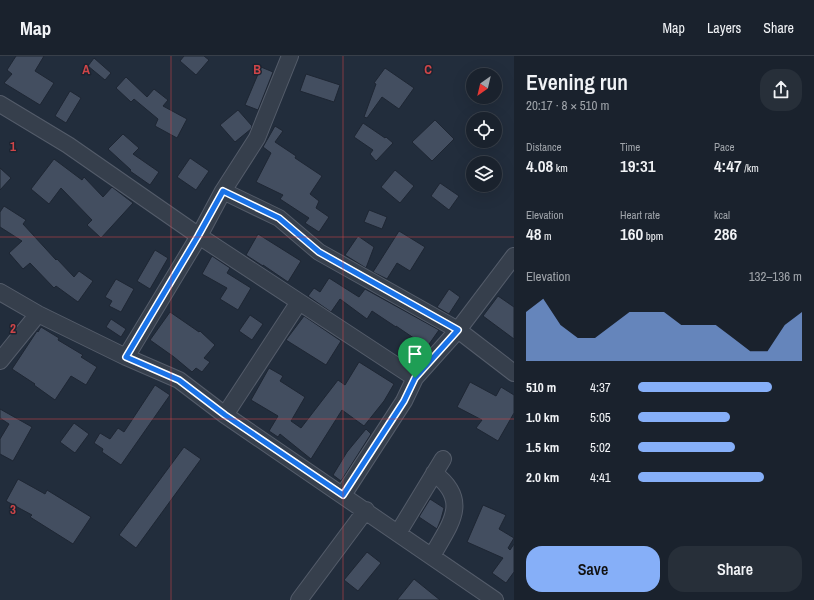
<!DOCTYPE html>
<html lang="en">
<head>
<meta charset="utf-8">
<style>
	:root { --surface:#1a222d; --page:#272f39; --text:#f1f3f6; --muted:#9fa4aa; --line:#383f49; --accent:#86aff8 }
	body { margin:0; font-family:"Archivo Narrow",sans-serif; background:var(--page); color:var(--text); height:100vh; display:flex; flex-direction:column; font-size:15px; white-space:nowrap }
	* { box-sizing:border-box; margin:0 }
	p { font-size:13px; color:var(--muted) }
	.icon { flex:none; width:22px; height:22px; fill:none; stroke:currentColor; stroke-width:2; stroke-linecap:round; stroke-linejoin:round }
	.map { position:relative; flex:1; overflow:hidden }
	.sheet { display:flex; flex-direction:column; background:var(--surface); width:300px }
	.sheet>* { flex:none }
	.needle { width:26px; rotate:214deg }
	.tools { position:absolute; left:466px; top:12px; display:grid; gap:8px }
	.tools a { display:grid; place-items:center; width:36px; height:36px; border-radius:50%; background:var(--surface); box-shadow:0 4px 16px #0002,0 0 0 1px var(--line); font-size:20px }
	.pin { position:absolute; display:grid; place-items:center; width:34px; height:34px; color:#fff; margin:-41px -17px; border-radius:50% 50% 50% 0; rotate:-45deg; box-shadow:0 0 4px #0007 }
	.pin .icon { rotate:45deg }
	.round { display:grid; place-items:center; flex:none; width:42px; height:42px; border-radius:16px; background:var(--page) }
	.head { display:flex; align-items:center; justify-content:space-between; height:68px; padding:0 12px }
	h1 { font-size:22px; font-weight:600; line-height:30px }
	.metrics { display:grid; grid-template-columns:repeat(3,1fr); gap:6px; height:68px; padding:4px 12px }
	.metrics div { display:grid; align-content:center }
	.metrics b { font-size:17px; font-weight:600 }
	.metrics small { font-size:11px; font-weight:400 }
	.metrics p { font-size:11px }
	.chart { height:112px; padding:8px 12px }
	.chart p { display:flex; justify-content:space-between }
	.chart svg { width:100%; height:72px; margin-top:4px; fill:var(--accent); opacity:.7 }
	.action { display:flex; gap:8px; margin-top:auto; padding:8px 12px }
	.action a { flex:1; height:46px; border-radius:16px; background:var(--accent); color:#111; font-size:16px; font-weight:600; line-height:46px; text-align:center }
	.action a+a { background:var(--page); color:var(--text) }
	ul { padding:0 12px; list-style:none; font-size:13px }
	li { display:grid; grid-template-columns:64px 48px 1fr; align-items:center; height:30px }
	li i { height:10px; border-radius:5px; background:var(--accent) }
	header { display:flex; align-items:center; gap:24px; box-sizing:border-box; height:56px; padding:0 20px; background:var(--surface); border-bottom:1px solid var(--line) }
	header strong { font-size:19px }
	nav { display:flex; gap:22px; margin-inline-start:auto; font-size:14px }
	main { display:flex; flex:1; min-height:0 }
	.map>svg:first-child { display:block }
	.building { fill:#434e60; stroke:#1e2633 }
	.lines { fill:none; stroke-linecap:round; stroke-linejoin:round }
	.minor-casing { stroke:#545c6a; stroke-width:18 }
	.minor { stroke:#363f4c; stroke-width:16 }
	.route-casing { stroke:#fff; stroke-width:8 }
	.route { stroke:#1a73e8; stroke-width:5 }
	.grid { fill:none; stroke:#cf4548; stroke-width:1; stroke-opacity:0.55 }
	.grid-label { font-size:13px; text-anchor:middle; font-weight:bold; fill:#cf4548; stroke:#1c2431; stroke-width:3; stroke-linejoin:round; paint-order:stroke }
</style>
</head>
<body>
<header>
<strong>Map</strong>
<nav><a>Map</a><a>Layers</a><a>Share</a></nav>
</header>
<main>
<div class="map">
<svg width="514" height="544" viewBox="0 0 514 544">
	<rect width="100%" height="100%" fill="#222d3c"/>
	<path class="building" d="M 16,0 L 44,0 L 35,15 L 54,27 L 40,49 L 4,27 L 12,18 L 7,14 Z
		M 184,0 L 204,0 L 209,4 L 196,19 L 180,5 Z
		M 94,2 L 111,17 L 105,24 L 88,10 Z
		M 261,11 L 273,16 L 258,54 L 245,49 Z
		M 385,12 L 414,32 L 399,53 L 382,41 L 367,62 L 364,61 L 376,28 L 374,27 Z
		M 306,18 L 340,29 L 334,46 L 300,35 Z
		M 126,21 L 147,41 L 154,33 L 168,44 L 163,50 L 187,63 L 177,82 L 155,70 L 158,63 L 134,43 L 131,46 L 116,32 Z
		M 70,35 L 81,42 L 66,67 L 55,60 Z
		M 238,54 L 252,70 L 251,73 L 235,86 L 220,69 Z
		M 435,64 L 454,83 L 432,105 L 412,86 Z
		M 363,67 L 385,82 L 386,81 L 393,87 L 376,105 L 370,98 L 373,94 L 354,81 Z
		M 275,70 L 283,75 L 275,86 L 296,100 L 295,102 L 322,120 L 310,138 L 319,145 L 316,152 L 329,161 L 319,176 L 305,167 L 309,162 L 280,143 L 283,139 L 256,126 L 271,97 L 263,91 Z
		M 123,78 L 139,92 L 133,98 L 159,116 L 150,129 L 130,115 L 131,114 L 108,93 Z
		M 190,102 L 209,115 L 196,134 L 177,121 Z
		M 54,103 L 82,124 L 84,121 L 103,141 L 112,131 L 133,147 L 101,182 L 87,169 L 92,164 L 61,132 L 49,148 L 31,133 Z
		M 0,112 L 11,122 L 0,134 Z
		M 395,114 L 414,130 L 400,147 L 381,131 Z
		M 440,127 L 459,140 L 449,154 L 431,140 Z
		M 4,150 L 26,164 L 23,168 L 56,204 L 57,203 L 74,221 L 79,215 L 93,225 L 78,246 L 56,230 L 54,232 L 30,207 L 23,213 L 9,197 L 22,185 L 0,171 L 0,156 Z
		M 369,154 L 387,161 L 382,173 L 364,166 Z
		M 399,175 L 425,191 L 410,215 L 397,207 L 387,223 L 373,216 Z
		M 258,178 L 301,205 L 288,226 L 263,209 L 263,210 L 246,199 Z
		M 358,180 L 374,191 L 366,212 L 345,199 Z
		M 155,194 L 168,202 L 150,233 L 137,225 Z
		M 212,200 L 230,212 L 227,217 L 251,232 L 238,254 L 220,243 L 227,232 L 202,218 Z
		M 329,222 L 359,241 L 365,233 L 439,274 L 427,291 L 396,270 L 396,271 L 372,255 L 367,263 L 340,243 L 331,256 L 308,240 L 314,232 L 320,236 Z
		M 116,223 L 134,233 L 121,256 L 109,250 L 112,245 L 105,241 Z
		M 449,233 L 460,241 L 449,258 L 437,251 Z
		M 498,240 L 514,251 L 514,283 L 483,260 Z
		M 170,256 L 199,276 L 200,275 L 215,289 L 204,302 L 210,306 L 202,316 L 196,312 L 192,316 L 174,301 L 150,284 Z
		M 250,259 L 263,268 L 252,284 L 239,275 Z
		M 304,260 L 341,285 L 326,309 L 286,284 Z
		M 111,263 L 126,273 L 121,281 L 106,271 Z
		M 41,271 L 59,282 L 58,284 L 83,299 L 81,301 L 97,311 L 86,329 L 71,320 L 55,344 L 34,329 L 35,328 L 12,313 L 37,275 L 38,276 Z
		M 359,306 L 394,328 L 384,345 L 364,370 L 342,354 L 311,403 L 280,378 L 278,381 L 269,375 L 278,360 L 251,344 L 269,312 L 283,320 L 280,325 L 305,341 L 291,365 L 301,372 L 338,324 L 345,329 Z
		M 470,326 L 496,340 L 501,331 L 514,339 L 514,357 L 498,385 L 476,372 L 482,364 L 457,351 Z
		M 155,329 L 170,339 L 121,409 L 102,396 L 103,393 L 94,387 L 100,377 L 110,383 L 118,372 L 124,376 Z
		M 0,353 L 32,371 L 13,405 L 0,398 L 0,383 L 9,368 L 0,362 Z
		M 74,367 L 89,378 L 75,397 L 60,386 Z
		M 366,373 L 371,378 L 341,425 L 333,419 L 347,396 Z
		M 184,391 L 201,403 L 136,492 L 119,479 Z
		M 18,423 L 45,438 L 47,434 L 91,461 L 73,488 L 30,461 L 32,459 L 6,445 Z
		M 430,443 L 444,452 L 441,463 L 437,473 L 419,461 Z
		M 483,449 L 506,459 L 499,473 L 514,482 L 508,492 L 510,494 L 514,488 L 514,516 L 506,527 L 492,517 L 503,502 L 467,486 Z
		M 367,496 L 381,507 L 358,535 L 344,524 Z
		M 414,523 L 440,544 L 397,544 Z"/>
	<g class="lines">
		<g class="minor-casing">
			<path id="minor" d="M 0,48 L 68,89 L 199,180 L 415,322
				M 223,135 L 279,162 L 319,196 L 458,274 L 514,317
				M 0,236 L 38,258 L 126,301 L 179,324 L 225,359 L 495,544
				M 126,301 L 199,180 L 223,135 L 257,82 L 290,0
				M 0,305 L 38,258
				M 225,359 L 299,246
				M 343,439 L 404,345 L 415,322 L 458,274 L 514,200
				M 398,477 L 443,403
				M 432,500 C 450,468 471,445 434,417
				M 299,544 L 366,454"/>
		</g>
		<use href="#minor" class="minor"/>
	</g>
	<g class="lines">
		<g class="route-casing">
			<path id="route" d="M 223,135 L 279,162 L 319,196 L 458,274 L 415,322 L 404,345 L 343,439 L 225,359 L 179,324 L 126,301 L 198,180 Z"/>
		</g>
		<use href="#route" class="route"/>
	</g>
	<path class="grid" d="M 171,0 L 171,544M 343,0 L 343,544M 0,181 L 514,181M 0,363 L 514,363"/>
	<g class="grid-label">
		<text x="86" y="18">A</text>
		<text x="257" y="18">B</text>
		<text x="428" y="18">C</text>
		<text x="13" y="95">1</text>
		<text x="13" y="277">2</text>
		<text x="13" y="458">3</text>
	</g>
</svg>
<div class="tools">
<a><svg class="needle" viewBox="-14 -14 28 28"><path d="M0-13l5 13h-10z" fill="#e53935"/><path d="M0 13l5-13h-10z" fill="#9fa4aa"/></svg></a>
<a><svg class="icon" aria-label="locate" viewBox="0 0 24 24"><circle cx="12" cy="12" r="6"/><path d="M12 2v4M12 18v4M2 12h4M18 12h4"/></svg></a>
<a><svg class="icon" aria-label="layers" viewBox="0 0 24 24"><path d="M12 4l9 5-9 5-9-5zM3 14l9 5 9-5"/></svg></a>
</div>
<div class="pin" style="left:415px;top:322px;background:#1e9e55"><svg class="icon" aria-label="arrive" viewBox="0 0 24 24"><path d="M6 21V4h12l-3 4 3 4H6"/></svg></div>
</div>
<section class="sheet">
<div class="head"><div><h1>Evening run</h1><p>20:17 · 8 × 510 m</p></div><a class="round"><svg class="icon" aria-label="share" viewBox="0 0 24 24"><path d="M12 15V3M7 8l5-5 5 5M5 13v7h14v-7"/></svg></a></div>
<div class="metrics">
<div><p>Distance</p><b>4.08<small> km</small></b></div>
<div><p>Time</p><b>19:31</b></div>
<div><p>Pace</p><b>4:47<small> /km</small></b></div>
</div>
<div class="metrics">
<div><p>Elevation</p><b>48<small> m</small></b></div>
<div><p>Heart rate</p><b>160<small> bpm</small></b></div>
<div><p>kcal</p><b>286</b></div>
</div>
<div class="chart"><p><span>Elevation</span>132–136 m</p>
<svg viewBox="0 0 160 44" preserveAspectRatio="none"><path d="M0 44V14L10 6L20 22L30 30L40 30L50 22L60 14L70 14L80 14L90 22L100 22L110 22L120 30L130 38L140 38L150 22L160 14V44z"/></svg>
</div>
<ul>
<li><b>510 m</b>4:37<i style="width:82%"></i></li>
<li><b>1.0 km</b>5:05<i style="width:56%"></i></li>
<li><b>1.5 km</b>5:02<i style="width:59%"></i></li>
<li><b>2.0 km</b>4:41<i style="width:77%"></i></li>
</ul>
<div class="action"><a>Save</a><a>Share</a></div>
</section>
</main>
</body>
</html>
